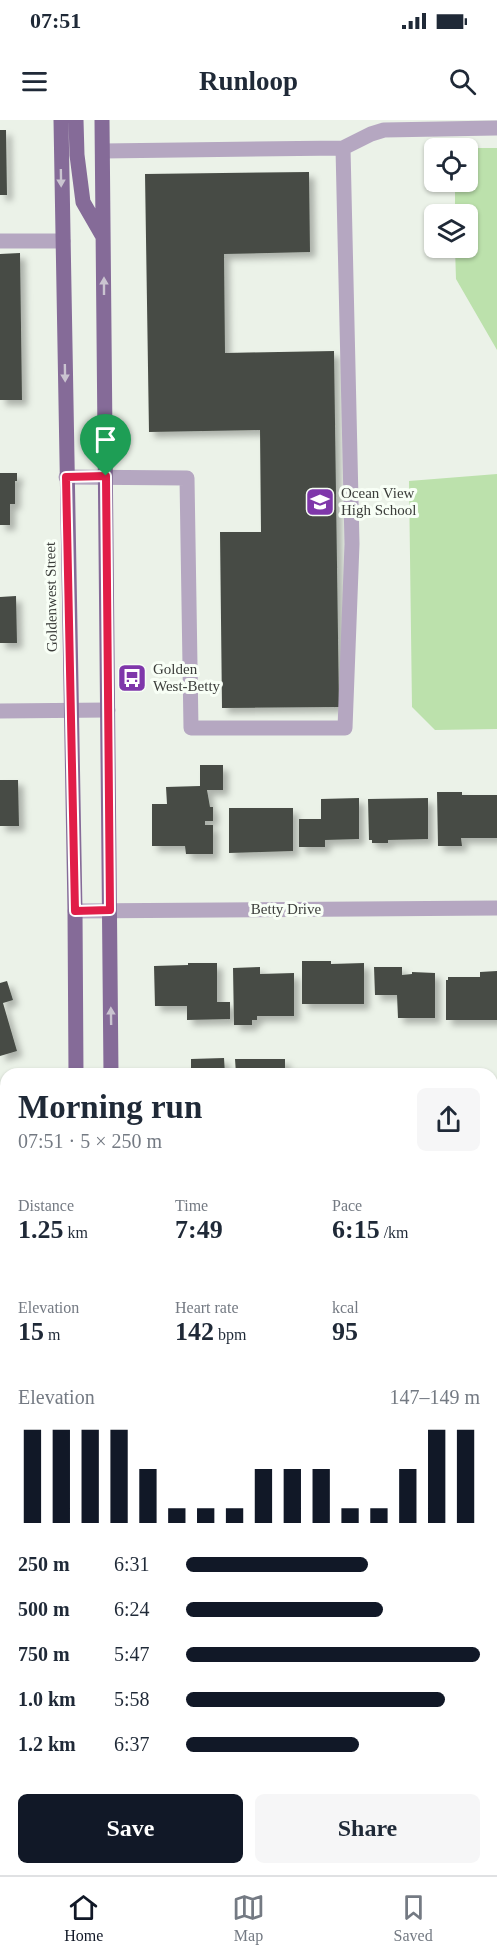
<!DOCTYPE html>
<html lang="en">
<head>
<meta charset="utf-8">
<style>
	:root { --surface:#fff; --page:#f6f6f7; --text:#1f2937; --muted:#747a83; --line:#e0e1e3; --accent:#111827 }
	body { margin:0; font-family:Georgia,serif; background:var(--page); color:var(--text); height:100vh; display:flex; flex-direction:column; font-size:22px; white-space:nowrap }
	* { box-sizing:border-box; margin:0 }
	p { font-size:20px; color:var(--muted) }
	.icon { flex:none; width:33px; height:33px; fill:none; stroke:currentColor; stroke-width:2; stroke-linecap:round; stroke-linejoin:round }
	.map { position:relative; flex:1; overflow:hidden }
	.sheet { position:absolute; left:0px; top:948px; width:498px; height:807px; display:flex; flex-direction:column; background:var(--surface); border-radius:18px 18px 0 0; box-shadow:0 2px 4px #0004 }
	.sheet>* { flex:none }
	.controls { position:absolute; left:424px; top:18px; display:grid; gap:12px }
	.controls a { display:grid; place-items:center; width:54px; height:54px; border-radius:9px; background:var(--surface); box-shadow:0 2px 4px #0004; font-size:30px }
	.pin { position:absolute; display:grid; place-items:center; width:51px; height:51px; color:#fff; margin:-62px -26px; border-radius:50% 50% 50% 0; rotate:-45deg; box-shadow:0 0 6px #0007 }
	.pin .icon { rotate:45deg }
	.round { display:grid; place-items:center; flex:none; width:63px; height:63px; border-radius:9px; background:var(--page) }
	.headline { display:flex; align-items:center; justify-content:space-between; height:102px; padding:0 18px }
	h1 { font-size:33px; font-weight:600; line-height:45px }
	.figures { display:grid; grid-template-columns:repeat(3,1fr); gap:9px; height:102px; padding:6px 18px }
	.figures div { display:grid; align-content:center }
	.figures b { font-size:26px; font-weight:600 }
	.figures small { font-size:16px; font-weight:400 }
	.figures p { font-size:16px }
	.chart { height:168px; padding:12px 18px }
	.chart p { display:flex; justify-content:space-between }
	.chart svg { width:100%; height:108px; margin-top:6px; stroke:var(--accent); stroke-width:6 }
	.primary-button { display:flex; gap:12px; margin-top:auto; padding:12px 18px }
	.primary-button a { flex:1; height:69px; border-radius:9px; background:var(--accent); color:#fff; font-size:24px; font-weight:600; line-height:69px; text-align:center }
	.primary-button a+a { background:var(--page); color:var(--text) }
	ul { padding:0 18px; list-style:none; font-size:20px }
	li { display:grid; grid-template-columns:96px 72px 1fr; align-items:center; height:45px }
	li i { height:15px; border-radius:8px; background:var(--accent) }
	.status { display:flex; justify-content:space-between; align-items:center; height:42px; padding:0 30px; background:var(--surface); direction:ltr }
	.status svg { height:16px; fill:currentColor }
	header { display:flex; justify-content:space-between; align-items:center; height:78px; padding:0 18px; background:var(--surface); font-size:27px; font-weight:600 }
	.menu { display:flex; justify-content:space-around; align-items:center; height:84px; border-top:2px solid var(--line); background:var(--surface); font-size:16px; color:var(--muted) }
	.menu a { display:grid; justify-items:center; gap:3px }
	.menu .current { color:var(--accent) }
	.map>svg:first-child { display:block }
	.pitch { fill:#bce1ac }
	.building { fill:#474c45; filter:url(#shadow) }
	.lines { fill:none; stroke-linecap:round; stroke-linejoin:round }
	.minor { stroke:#b5a7c1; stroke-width:15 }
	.major { stroke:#856b98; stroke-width:15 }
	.oneway { fill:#cac4d0 }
	.route-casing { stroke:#fff; stroke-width:12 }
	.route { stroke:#e11d48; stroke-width:8 }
	.labels { text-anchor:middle; stroke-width:6; stroke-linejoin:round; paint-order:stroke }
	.poi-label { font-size:15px; fill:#3b3d3a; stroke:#f8fff6; text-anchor:start }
	.street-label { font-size:15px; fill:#3b3d3a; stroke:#f8fff6 }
</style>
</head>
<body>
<div class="status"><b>07:51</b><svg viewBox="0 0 49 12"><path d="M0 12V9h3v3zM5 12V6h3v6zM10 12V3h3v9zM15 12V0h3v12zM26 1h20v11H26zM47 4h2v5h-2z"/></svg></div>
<header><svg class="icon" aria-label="menu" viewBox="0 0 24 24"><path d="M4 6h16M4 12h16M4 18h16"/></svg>Runloop<svg class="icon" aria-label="search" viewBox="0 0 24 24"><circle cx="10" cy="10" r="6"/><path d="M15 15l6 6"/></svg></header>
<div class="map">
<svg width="497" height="1755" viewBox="0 0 497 1755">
	<defs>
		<filter id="shadow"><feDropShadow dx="5.5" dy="5.5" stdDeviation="3" flood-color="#0004"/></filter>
	</defs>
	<rect width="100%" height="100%" fill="#ebf2e8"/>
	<path class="pitch" d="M 454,28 L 497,28 L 497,230 L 456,159 L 455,128 L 468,128 L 468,94 L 455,94 L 455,62 L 468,62 L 468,28 Z
		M 497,354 L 497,609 L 435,610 L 412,587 L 409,361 Z"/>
	<path class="building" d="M 0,10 L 6,10 L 7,75 L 0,75 Z
		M 309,52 L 310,132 L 224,134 L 225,233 L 334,231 L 339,587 L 222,588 L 220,412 L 261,412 L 260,310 L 149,312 L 145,54 Z
		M 20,133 L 22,280 L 0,280 L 0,134 Z
		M 0,353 L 17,353 L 17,361 L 15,361 L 15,384 L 10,384 L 10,405 L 0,405 Z
		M 16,476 L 17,523 L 0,523 L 0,477 Z
		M 200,645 L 223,645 L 223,670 L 207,670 L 210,687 L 213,687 L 213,701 L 205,701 L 205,705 L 213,705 L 213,734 L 186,734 L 185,726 L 152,726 L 152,684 L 167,684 L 166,667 L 200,666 Z
		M 0,660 L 18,660 L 19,706 L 0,706 Z
		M 437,672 L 462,672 L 462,675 L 497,675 L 497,718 L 461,718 L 462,726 L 438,726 Z
		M 359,678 L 359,719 L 325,720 L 325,727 L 299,727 L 299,699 L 321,699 L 321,679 Z
		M 428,678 L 428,719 L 388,720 L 388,723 L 372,723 L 372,720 L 369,720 L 368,679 Z
		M 229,688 L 293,688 L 293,731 L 229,733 Z
		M 302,841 L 331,841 L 331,844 L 364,843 L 364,884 L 302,884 Z
		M 188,843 L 217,843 L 217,882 L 230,882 L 230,899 L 187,900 L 187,886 L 155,886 L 154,846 L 188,845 Z
		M 260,847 L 260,854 L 294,853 L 294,896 L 257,896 L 257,900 L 252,900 L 252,905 L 234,905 L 233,848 Z
		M 374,847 L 402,847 L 402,855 L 412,854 L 412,852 L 435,853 L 435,898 L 398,898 L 397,875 L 375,875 Z
		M 497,851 L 497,900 L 446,900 L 446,860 L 448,860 L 448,857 L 480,857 L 480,852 Z
		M 7,861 L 13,880 L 3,883 L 17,931 L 0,936 L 0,863 Z
		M 224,938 L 225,954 L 191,954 L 191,939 Z
		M 235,939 L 285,939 L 285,954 L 236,954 Z
		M 492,961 L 497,963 L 497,1032 L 492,1030 Z
		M 0,1095 L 6,1095 L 6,1115 L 0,1115 Z
		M 0,1164 L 2,1164 L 4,1220 L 0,1220 Z
		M 0,1227 L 6,1227 L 6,1284 L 0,1284 Z
		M 0,1320 L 5,1320 L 5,1345 L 0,1345 Z
		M 0,1433 L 4,1433 L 6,1488 L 0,1488 Z
		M 492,1549 L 497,1549 L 496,1609 L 492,1609 Z
		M 0,1578 L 5,1578 L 6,1634 L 0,1634 Z
		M 0,1649 L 6,1649 L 6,1707 L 0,1707 Z
		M 492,1667 L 497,1667 L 497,1740 L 492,1740 Z
		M 0,1715 L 6,1715 L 6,1749 L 16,1749 L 16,1755 L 0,1755 Z
		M 187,1749 L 228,1749 L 226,1755 L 185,1755 Z"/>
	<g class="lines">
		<path class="minor" d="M 343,28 L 371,14 L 384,10 L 496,8
			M 0,121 L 63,121
			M 66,357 L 187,358 L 191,608 L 345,608 L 352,424 L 343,28 L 103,31
			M 0,591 L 108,590
			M 75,791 L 497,788
			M 492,1494 L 497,1494
			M 0,1536 L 6,1535"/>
		<path class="major" d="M 61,0 L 75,791 L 76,954
			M 76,0 L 77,35 L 83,82 L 102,115
			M 102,0 L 111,954
			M 82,1749 L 82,1755
			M 122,1749 L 122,1755"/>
	</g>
	<defs><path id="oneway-solid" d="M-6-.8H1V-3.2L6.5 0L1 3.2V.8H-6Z" transform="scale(1.5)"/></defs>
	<g class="oneway">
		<use href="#oneway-solid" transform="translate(61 58) rotate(89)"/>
		<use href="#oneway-solid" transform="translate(104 166) rotate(-90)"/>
		<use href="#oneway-solid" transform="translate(65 253) rotate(89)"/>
		<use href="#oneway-solid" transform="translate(111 896) rotate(-91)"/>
	</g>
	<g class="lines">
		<g class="route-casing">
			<path id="route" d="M 106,356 L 110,790 L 75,791 L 66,357 Z"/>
		</g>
		<use href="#route" class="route"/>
	</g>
	<defs>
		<g id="school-square" transform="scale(1.5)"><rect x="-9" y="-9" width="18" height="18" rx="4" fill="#7f37aa" stroke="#f8fff6"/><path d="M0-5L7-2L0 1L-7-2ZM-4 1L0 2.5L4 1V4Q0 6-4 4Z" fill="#fff"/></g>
		<g id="bus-square" transform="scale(1.5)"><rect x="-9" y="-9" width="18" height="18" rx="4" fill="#7f37aa" stroke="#f8fff6"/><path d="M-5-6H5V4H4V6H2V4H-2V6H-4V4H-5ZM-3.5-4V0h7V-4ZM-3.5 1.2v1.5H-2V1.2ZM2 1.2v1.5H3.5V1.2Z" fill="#fff"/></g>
	</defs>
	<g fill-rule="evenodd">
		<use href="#school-square" x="320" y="382"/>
		<use href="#bus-square" x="132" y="558"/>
	</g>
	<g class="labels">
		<g class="poi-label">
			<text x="341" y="378">Ocean View<tspan x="341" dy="17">High School</tspan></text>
			<text x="153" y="554">Golden<tspan x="153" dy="17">West-Betty</tspan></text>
		</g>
		<g class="street-label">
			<text transform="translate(51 477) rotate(-91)" y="5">Goldenwest Street</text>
			<text x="286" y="794">Betty Drive</text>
		</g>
	</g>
</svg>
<div class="controls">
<a><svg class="icon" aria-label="locate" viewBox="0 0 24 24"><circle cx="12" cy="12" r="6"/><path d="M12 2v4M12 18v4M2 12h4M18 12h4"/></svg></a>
<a><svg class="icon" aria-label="layers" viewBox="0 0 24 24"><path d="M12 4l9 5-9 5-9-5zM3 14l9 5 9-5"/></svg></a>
</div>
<div class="pin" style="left:106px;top:356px;background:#1e9e55"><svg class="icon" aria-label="arrive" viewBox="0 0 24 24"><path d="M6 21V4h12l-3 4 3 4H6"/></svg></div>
<section class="sheet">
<div class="headline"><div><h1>Morning run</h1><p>07:51 · 5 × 250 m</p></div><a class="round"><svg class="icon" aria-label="share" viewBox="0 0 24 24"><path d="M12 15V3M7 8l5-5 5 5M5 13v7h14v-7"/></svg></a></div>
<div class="figures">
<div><p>Distance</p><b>1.25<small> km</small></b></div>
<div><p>Time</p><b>7:49</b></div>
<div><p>Pace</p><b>6:15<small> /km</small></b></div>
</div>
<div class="figures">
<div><p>Elevation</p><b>15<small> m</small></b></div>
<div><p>Heart rate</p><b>142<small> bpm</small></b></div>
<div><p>kcal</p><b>95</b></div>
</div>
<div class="chart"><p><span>Elevation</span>147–149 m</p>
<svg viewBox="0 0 160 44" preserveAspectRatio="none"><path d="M5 44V6M15 44V6M25 44V6M35 44V6M45 44V22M55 44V38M65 44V38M75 44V38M85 44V22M95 44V22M105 44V22M115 44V38M125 44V38M135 44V22M145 44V6M155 44V6"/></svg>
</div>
<ul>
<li><b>250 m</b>6:31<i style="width:62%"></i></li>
<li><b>500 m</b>6:24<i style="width:67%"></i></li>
<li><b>750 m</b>5:47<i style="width:100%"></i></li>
<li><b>1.0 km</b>5:58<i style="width:88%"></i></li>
<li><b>1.2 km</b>6:37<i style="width:59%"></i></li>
</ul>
<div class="primary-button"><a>Save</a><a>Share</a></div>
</section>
</div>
<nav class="menu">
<a class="current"><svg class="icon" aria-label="home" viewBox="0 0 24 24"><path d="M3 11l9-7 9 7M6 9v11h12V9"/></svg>Home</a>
<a><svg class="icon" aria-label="map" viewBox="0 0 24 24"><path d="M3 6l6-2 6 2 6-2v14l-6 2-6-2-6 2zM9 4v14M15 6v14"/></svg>Map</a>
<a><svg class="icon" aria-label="saved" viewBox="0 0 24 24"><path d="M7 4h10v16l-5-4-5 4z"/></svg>Saved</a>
</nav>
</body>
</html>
